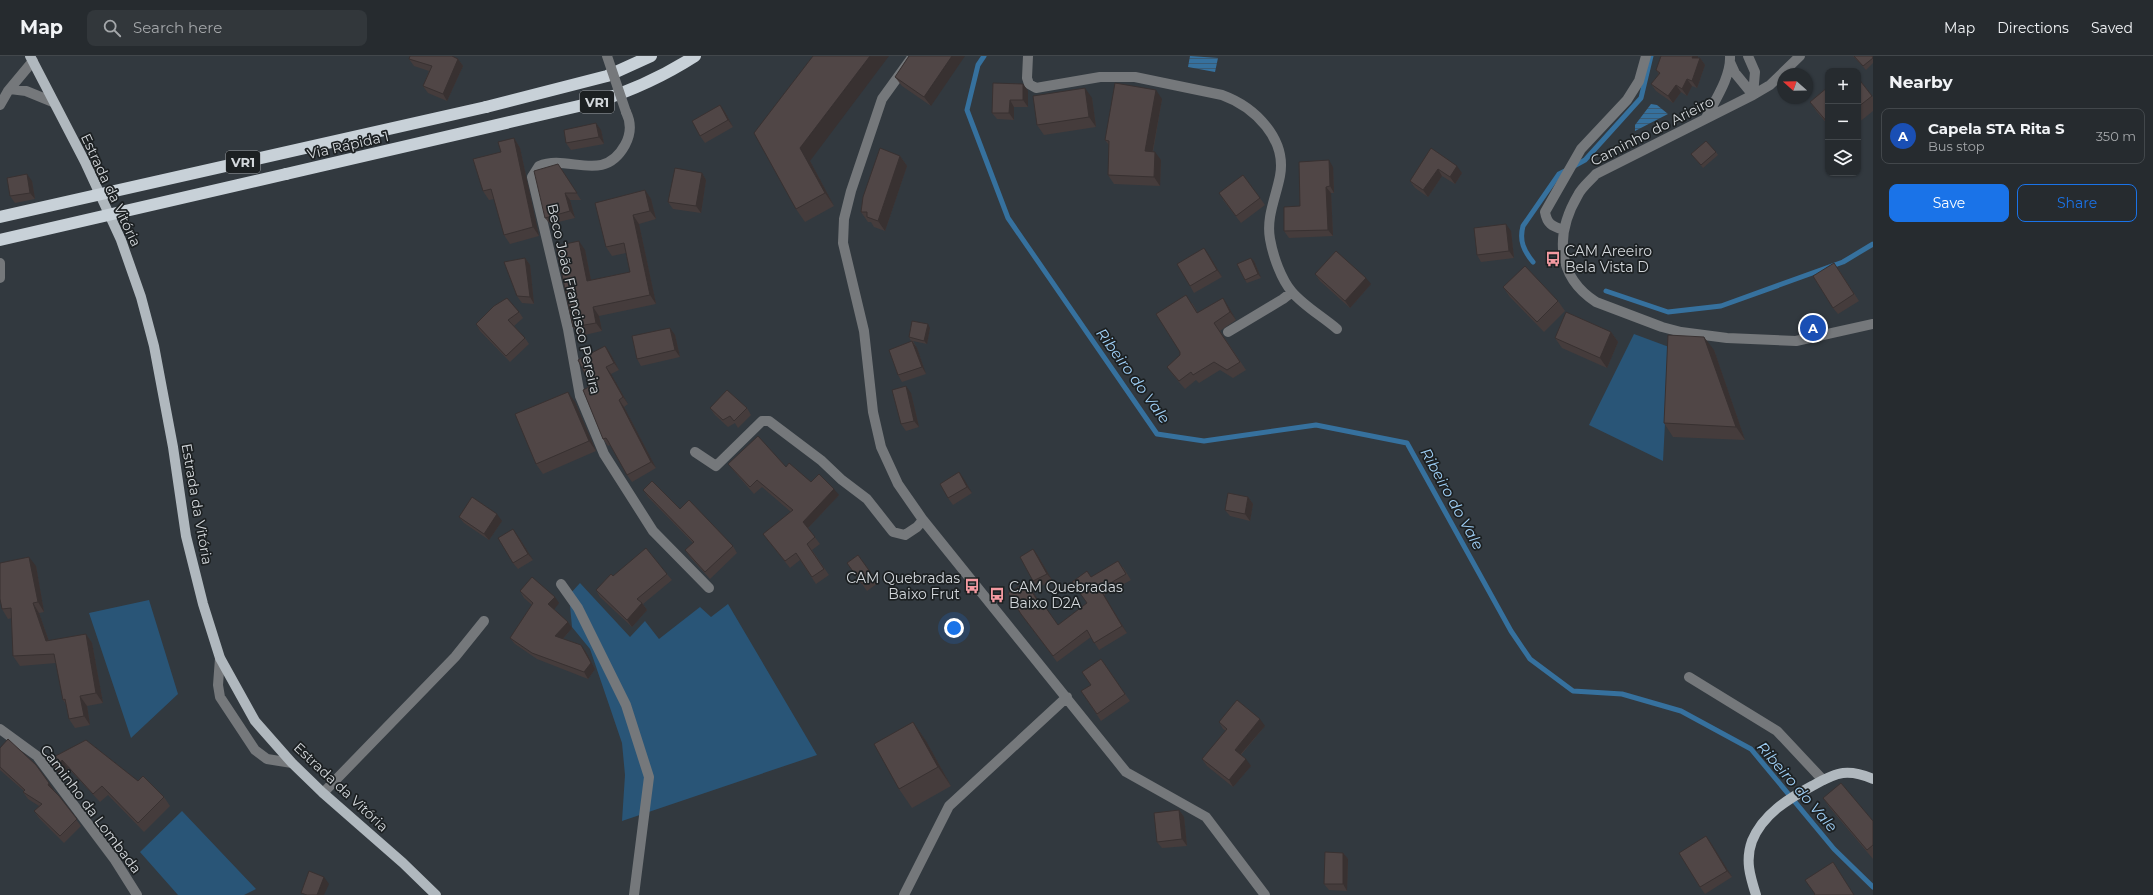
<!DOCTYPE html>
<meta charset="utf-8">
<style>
body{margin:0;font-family:Montserrat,sans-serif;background:#32373b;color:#f1f3f6}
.controls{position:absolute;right:12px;top:12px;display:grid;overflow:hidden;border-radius:8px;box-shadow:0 1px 3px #0004}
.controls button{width:36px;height:36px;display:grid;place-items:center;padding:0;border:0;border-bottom:1px solid #42474b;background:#262b2f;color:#f1f3f6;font:20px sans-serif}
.compass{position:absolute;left:1777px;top:12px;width:36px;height:36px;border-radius:50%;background:#262b2f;box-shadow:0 1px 3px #0004;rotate:290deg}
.you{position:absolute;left:954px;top:572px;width:14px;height:14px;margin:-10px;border:3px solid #fff;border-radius:50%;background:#1a73e8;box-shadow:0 0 0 6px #1a73e833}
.badge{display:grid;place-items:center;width:26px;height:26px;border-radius:50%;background:#1a73e8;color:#fff;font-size:13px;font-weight:700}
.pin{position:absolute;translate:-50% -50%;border:2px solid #fff;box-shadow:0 1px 4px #0006}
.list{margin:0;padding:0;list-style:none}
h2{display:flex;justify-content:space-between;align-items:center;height:52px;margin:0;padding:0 16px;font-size:17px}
h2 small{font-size:13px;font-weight:400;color:#a4a7aa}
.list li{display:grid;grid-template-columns:26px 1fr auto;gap:12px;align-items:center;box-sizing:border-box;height:56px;margin:0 8px 8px;padding:0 8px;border:1px solid #42474b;border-radius:8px}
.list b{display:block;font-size:15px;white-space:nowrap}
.list p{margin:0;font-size:13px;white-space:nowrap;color:#a4a7aa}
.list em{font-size:13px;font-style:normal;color:#a4a7aa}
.actions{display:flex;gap:8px;padding:12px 16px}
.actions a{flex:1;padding:9px 0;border:1px solid #1a73e8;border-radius:8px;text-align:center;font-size:14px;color:#1a73e8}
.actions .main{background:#1a73e8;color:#fff}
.icon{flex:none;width:22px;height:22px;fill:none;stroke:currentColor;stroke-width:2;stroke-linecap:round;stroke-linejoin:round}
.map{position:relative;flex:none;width:1873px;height:839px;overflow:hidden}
header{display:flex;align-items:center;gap:24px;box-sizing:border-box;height:56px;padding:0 20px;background:#262b2f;border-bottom:1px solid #42474b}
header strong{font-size:19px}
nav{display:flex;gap:22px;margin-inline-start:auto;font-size:14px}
.search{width:280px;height:36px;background:#32373b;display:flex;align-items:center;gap:10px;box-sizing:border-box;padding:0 14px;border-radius:8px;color:#a4a7aa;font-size:15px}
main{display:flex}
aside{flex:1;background:#262b2f}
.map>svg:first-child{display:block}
.green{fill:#295577}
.water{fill:url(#water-rules)}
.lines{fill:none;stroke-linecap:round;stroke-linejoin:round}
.stream{stroke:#36719e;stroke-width:5}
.minor{stroke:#75787b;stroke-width:10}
.major{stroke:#b0b8be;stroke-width:10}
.highway{stroke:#c8d1d8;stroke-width:12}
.minor-bridge{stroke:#75787b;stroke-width:10}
.highway-bridge{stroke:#c8d1d8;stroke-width:12}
.wall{fill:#453c3c}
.shaded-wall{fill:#383131}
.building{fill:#504646;stroke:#383131}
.labels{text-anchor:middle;stroke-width:3.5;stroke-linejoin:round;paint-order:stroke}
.shield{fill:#1c2022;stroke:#9ca0a4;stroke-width:1}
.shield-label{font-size:13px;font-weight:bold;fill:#d3d7db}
.street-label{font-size:14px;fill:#d3d7db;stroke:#1c2022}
.poi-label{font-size:14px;fill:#d3d7db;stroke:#1c2022;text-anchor:start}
.water-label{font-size:15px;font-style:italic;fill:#9fcff6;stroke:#1c2022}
</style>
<header>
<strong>Map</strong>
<div class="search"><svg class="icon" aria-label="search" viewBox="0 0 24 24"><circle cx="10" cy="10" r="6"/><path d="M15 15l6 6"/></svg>Search here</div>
<nav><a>Map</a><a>Directions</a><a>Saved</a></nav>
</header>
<main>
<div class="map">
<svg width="1873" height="839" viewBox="0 0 1873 839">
<defs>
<pattern id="water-rules" width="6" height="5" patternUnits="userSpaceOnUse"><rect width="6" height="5" fill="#36719e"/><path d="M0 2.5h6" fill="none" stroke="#3a5b75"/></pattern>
</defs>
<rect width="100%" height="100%" fill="#32393f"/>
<path class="green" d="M1634,278L1669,291L1663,405L1589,369Z
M580,527L630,581L645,565L659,583L700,551L711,561L728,548L817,699L622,765L625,719L622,687L590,593L572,571L569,539Z
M149,544L178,638L131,682L89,557Z
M182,755L256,833L244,839H178L140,796Z"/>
<path class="water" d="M1190,0L1218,2L1215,16L1188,11Z
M1651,48L1657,49L1668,58L1635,75V69Z"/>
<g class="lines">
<path class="stream" d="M984,0L978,9L967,54L1008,162L1157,378L1204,385L1316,369L1407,387L1511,575L1530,603L1573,635L1622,638L1681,655L1751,693L1834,793L1873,831
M1574,110L1585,104L1641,42L1651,0
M1533,206C1524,195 1519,185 1523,170L1559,118L1567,114
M1606,235L1668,256L1721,250L1843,206L1873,188"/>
<path class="minor" d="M913,0L882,43L851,135L844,163L843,187L864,275L873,356L881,391L898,428L923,464L1126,716L1206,761L1265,839
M1028,0L1027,22L1029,28L1036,32L1100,21H1135L1222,39C1255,51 1287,83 1280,120C1276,141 1266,161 1270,183C1273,200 1281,223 1292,236C1304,250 1323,261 1337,273
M1748,0L1755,16L1753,39
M1800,0L1770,29L1753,39L1596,118C1590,125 1582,131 1578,139C1555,178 1556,220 1596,246L1662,271L1681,276L1727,282L1796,285L1873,268
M1730,6L1735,17L1753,39
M10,33L26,35L53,46
M0,49L8,35L33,5
M626,56C631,66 631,78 625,89C603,129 568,97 539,110L532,121L568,273L580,340L604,398L653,475L709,532
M1706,62C1715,44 1731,21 1730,0
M1563,174C1552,170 1547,168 1545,156L1581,93L1627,44L1639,25L1646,0
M0,207V222
M1228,276L1283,243L1292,236
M695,396L716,410L762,365H769L822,405L842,424L867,443L893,476L905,479L917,471L923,464
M561,528L578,552L626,649L649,721L634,839
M220,602L218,629L220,641L255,694L267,703L292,707
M1689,621L1777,675L1823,724
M0,673L37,700L115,804L137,839
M323,737L455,601L484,565
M904,839L949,750L1067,641"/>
<path class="major" d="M30,0L85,106L121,184L141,241L154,290L173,391L186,480L203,548L220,602L255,665L292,707L323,737L403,807L436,839
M1756,839C1750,820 1745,804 1752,785C1763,758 1788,743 1812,730C1821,725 1833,718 1843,717C1853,716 1864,719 1873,723"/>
<path class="highway" d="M486,51L607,20L651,0
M286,118L596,46C631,35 664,20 695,0"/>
<path class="minor-bridge" d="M607,0L626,56"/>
<path class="highway-bridge" d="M0,161L486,51
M0,184L286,118"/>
</g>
<path class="wall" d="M909,0L931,50L902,30L895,21Z
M1853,0H1872L1873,2V7L1866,14Z
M1698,2H1700L1705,9L1697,32L1692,30L1687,40L1681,36L1673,47L1656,35L1651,28L1659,18L1656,14Z
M409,3H458L463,10L447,45L428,37L423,30L429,15L414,10Z
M1858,22L1873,41V55L1858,67Z
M1023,28L1028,35V51H1014V64L997,63L992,57Z
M1828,31V69L1817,56L1810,46Z
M1092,42L1096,71L1044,79L1037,69Z
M1162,43L1153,96L1161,104L1160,130L1114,128L1108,119L1109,89L1105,84Z
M720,49L725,56L733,71L705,87L700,80Z
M601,74L604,88L571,94L566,87Z
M514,82L520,92L539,180L510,188L504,179L494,143L489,144L483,135L501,96Z
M1431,92L1462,117L1455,128L1442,120L1428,141L1415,132L1410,125Z
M1716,96L1718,99L1703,112L1691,98Z
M900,100L907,110L885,175L874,171L871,166H868L861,156Z
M810,105L834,150L805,166L796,153Z
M1333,111L1334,137H1331L1333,180L1289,182L1284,175L1300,150Z
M562,114L581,144H570L575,162L550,168L545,162Z
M702,117L706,124L701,157L673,153L668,146Z
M32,125L35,143L15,147L10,140Z
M645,134L651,143L656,163L639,168L656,248L599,260L602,275L580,280L573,271L585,194L591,224L630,216L626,197L612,200L606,191Z
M1260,142L1265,149L1241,167L1223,144Z
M1511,175L1514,202L1481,206L1477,199Z
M1209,199L1222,221L1194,237L1190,230Z
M525,202L530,209L534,248L522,247L517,240Z
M1251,202L1254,205L1261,222L1247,227L1245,224Z
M1839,214L1859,245L1838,258L1833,252Z
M1315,218L1371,228L1350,252L1320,225Z
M1503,231L1558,245L1565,255L1544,276L1510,241Z
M1192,247L1198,257L1228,250L1236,264L1220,275L1246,314L1233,322L1220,314L1199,327L1196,324L1185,333L1173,319L1167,311L1180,299Z
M519,256L523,262L514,270L525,282L529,288L510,306L480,275L476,268Z
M930,272L927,288L913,285L917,292L926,318L902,326L898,319L912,285H911L909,281Z
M1611,276L1618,286L1607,312L1562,292L1555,282Z
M675,279L680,301L641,310L637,303Z
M605,290L610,297L619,314L611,318L628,348L624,351L656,412L632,426L627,419L610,389L608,390L603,383L589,331Z
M1714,294L1745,384L1673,381L1664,367Z
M911,337L919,371L906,375L901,368Z
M575,346L596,395L543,418L536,408Z
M710,352H747L751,359L738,372L735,367L728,371L715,359Z
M728,408L786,411L811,426L839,439L808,472L820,488L812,494L829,519L816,528L800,504L790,512L763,478L791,456L762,431L754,438L733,414Z
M959,416L972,437L953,449L948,442Z
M643,434L680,453L733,490L737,497L710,523L690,501L685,494L693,487L648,441Z
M1248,441L1253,448L1250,465L1230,460L1225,454Z
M459,461L502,465L489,484L464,467Z
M518,480L533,504L518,513L513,507Z
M1033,493L1038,500L1052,524L1038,532L1033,525Z
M858,499L878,527L867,535L847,507Z
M36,510L44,556L39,557L49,585L86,578L92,587L103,647L87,650L90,669L75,672L69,663L66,648L63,644L56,607L20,610L13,600L12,562L8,563L2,553Z
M1123,511L1131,524L1104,539L1127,577L1099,594L1091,581L1057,606L1021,558L1026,526L1044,554L1058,569L1087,547L1091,521Z
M667,518L672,524L643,548L647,554L632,571L600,541L596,534L613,520Z
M520,535L559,547L554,553L568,566L572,572L563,583L581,589L586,596L595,613L588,623L537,603L515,588L510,582L532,549L524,542Z
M1101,603L1130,645L1101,665L1081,635L1091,629Z
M913,666L926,685L951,730L912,752L899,733Z
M1219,666L1265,670L1241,699L1251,710L1233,731L1207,710L1202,703L1226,675L1223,673Z
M86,684L138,725L164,741L170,750L144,776L108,739L100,746L68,712L62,722L48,704Z
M0,692L54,734L81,770L64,787L39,762L34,755L39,750L28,743L23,736L24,735L0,714Z
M1823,742L1873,765V803L1830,752Z
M1179,754L1184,761L1187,790L1162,792L1157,786Z
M1706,780L1732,821L1705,838L1700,831Z
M1343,797L1348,803L1347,835L1329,834L1324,828Z"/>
<path class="shaded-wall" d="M870,0H889L810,105L834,150L825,137L800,92Z
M952,0H965L931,50L924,41Z
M1693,0H1698L1697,9L1692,2Z
M1700,2L1705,9L1697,32L1692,25Z
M458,3L463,10L447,45L443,38Z
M1687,23L1692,30L1687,40L1682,33Z
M1023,28L1028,35V51L1023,44Z
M1676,29L1681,36L1673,47L1668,40Z
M1085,32L1092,42L1096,71L1089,61Z
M1156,34L1162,43L1151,104L1145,95Z
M1010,44L1014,51V64L1009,57Z
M720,49L725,56L733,71L728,64Z
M596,67L601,74L604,88L599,81Z
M514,82L520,92L539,180L533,171Z
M1155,96L1161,104L1160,130L1154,121Z
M900,100L907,110L885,175L878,165Z
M1329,104L1333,111L1334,137L1330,130Z
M1457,110L1462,117L1455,128L1450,121Z
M1438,113L1442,120L1428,141L1423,134Z
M702,117L706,124L701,157L696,150Z
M27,118L32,125L35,143L30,137Z
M1326,131L1331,137L1333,180L1328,174Z
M645,134L651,143L656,163L650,155Z
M565,137L570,144L575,162L570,155Z
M633,159L639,168L656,248L650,239Z
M1506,168L1511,175L1514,202L1509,195Z
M579,185L585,194L593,234L587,225Z
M1204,192L1209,199L1222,221L1217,214Z
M525,202L530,209L534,248L530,241Z
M1251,202L1254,205L1261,222L1258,218Z
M1366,222L1371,228L1350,252L1345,245Z
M1223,242L1228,250L1236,264L1230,256Z
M593,251L599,260L602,275L596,267Z
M928,268L930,272L927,288L924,285Z
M670,272L675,279L680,301L675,294Z
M1611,276L1618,286L1607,312L1600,302Z
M1704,281L1714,294L1745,384L1736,371Z
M912,285L917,292L926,318L922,311Z
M605,290L610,297L619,314L614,307Z
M606,311L611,318L628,348L623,341Z
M906,330L911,337L919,371L914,365Z
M568,336L575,346L596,395L589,385Z
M619,344L624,351L656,412L651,406Z
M959,416L964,423L972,437L967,431Z
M834,433L839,439L808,472L803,466Z
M1248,441L1253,448L1250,465L1245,458Z
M497,458L502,465L489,484L484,478Z
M513,473L518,480L533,504L528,498Z
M1033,493L1038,500L1052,524L1047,518Z
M29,501L36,510L44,556L38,546Z
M1026,526L1031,532L1048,561L1043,554Z
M1100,533L1104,539L1127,577L1122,570Z
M555,541L559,547L553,555L548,548Z
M33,547L39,557L52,594L46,585Z
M642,547L647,554L632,571L627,564Z
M568,566L572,572L560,586L555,580Z
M86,578L92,587L103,647L96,637Z
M581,589L586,596L595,613L588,623L584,616Z
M80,640L87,650L90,669L84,660Z
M1260,663L1265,670L1239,700L1235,694Z
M913,666L926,685L951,730L938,711Z
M1246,703L1251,710L1233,731L1229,724Z
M62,704L68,712L62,722L56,713Z
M49,727L54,734L53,736L48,729Z
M1179,754L1184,761L1187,790L1182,783Z
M1706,780L1711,787L1732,821L1727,815Z
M1343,797L1348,803L1347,835L1343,828Z
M324,821L329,828L324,839H317Z"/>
<path class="building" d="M410,0H452L458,3L443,38L423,30L432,10L409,3Z
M813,0H870L800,92L825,137L796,153L754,77Z
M909,0H952L924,41L895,21Z
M1661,0H1693L1692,2H1700L1692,25L1687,23L1682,33L1676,29L1668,40L1651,28L1660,17L1656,14Z
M1854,0H1872L1873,2L1863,10Z
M1851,13L1852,15H1848Z
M1858,22L1872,40L1858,51Z
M993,27L1023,28V44H1010L1009,57H992Z
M1115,27L1156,34L1145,95L1155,96L1154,121L1108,119L1109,85L1105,84Z
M1828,31V67L1810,46Z
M1085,32L1089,61L1037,69L1033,40Z
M720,49L728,64L700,80L692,65Z
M596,67L599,81L566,87L564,74Z
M514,82L533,171L504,179L491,133L483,135L473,103L501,96L498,86Z
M1706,85L1716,96L1701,109L1691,98Z
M880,92L900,100L878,165L867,161V156H861L863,141Z
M1431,92L1457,110L1450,121L1438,113L1423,134L1410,125Z
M1329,104L1330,130L1326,131L1328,174L1284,175V151L1300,150L1299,106Z
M558,108L577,137H565L570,155L545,162L534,115Z
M675,112L702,117L696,150L668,146Z
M27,118L30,137L10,140L7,122Z
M1243,119L1260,142L1236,160L1219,137Z
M645,134L650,155L633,159L650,239L593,251L596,267L573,271L556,190L579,185L587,225L630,216L624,187L606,191L595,147Z
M1506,168L1509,195L1477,199L1474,172Z
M1204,192L1217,214L1190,230L1177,208Z
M1336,195L1366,222L1345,245L1315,218Z
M525,202L530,241L517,240L504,206Z
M1251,202L1258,218L1245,224L1237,208Z
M1834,207L1854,238L1833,252L1813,220Z
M1525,210L1558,245L1537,266L1503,231Z
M1186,239L1197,257L1223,242L1230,256L1214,267L1240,306L1227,314L1214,306L1193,319L1191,316L1179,325L1167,311L1180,299V296L1156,258Z
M507,242L519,256L508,264L525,282L506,300L476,268L494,250Z
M1566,256L1611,276L1600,302L1555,282Z
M912,265L928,268L924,285L909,281Z
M670,272L675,294L637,303L632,280Z
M1668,279L1704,281L1736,371L1664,367Z
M912,285L922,311L898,319L889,294Z
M605,290L614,307L606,311L623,341L619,344L651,406L627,419L608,385L606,382L603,383L583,334L589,331L588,329L590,328L578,304Z
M906,330L914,365L901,368L892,334Z
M727,334L747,352L734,365L730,360L723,364L710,352Z
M568,336L589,385L536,408L515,358Z
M758,380L786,411L789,407L811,426L819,418L834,433L803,466L815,481L807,488L824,513L812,521L796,497L785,505L763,478L793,454L757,424L750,431L728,408Z
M959,416L967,431L948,442L940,428Z
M652,425L680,453L689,444L733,490L705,516L685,494L694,486L643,434Z
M1228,437L1248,441L1245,458L1225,454Z
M472,441L497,458L484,478L459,461Z
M513,473L528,498L513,507L498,482Z
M646,492L667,518L637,543L642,547L627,564L596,534L611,518L613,520Z
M1033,493L1047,518L1033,525L1020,501Z
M858,499L873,520L862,528L847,507Z
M29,501L38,546L33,547L46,585L86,578L96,637L80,640L84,660L69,663L65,643L63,644L54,598L13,600L11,552L2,553L0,543V507Z
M1118,505L1126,518L1100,533L1122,570L1094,587L1087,574L1053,600L1021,558L1008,537L1026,526L1043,554L1046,552L1058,569L1087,547L1072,526L1087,515L1091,521Z
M532,521L555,541L548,548L568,566L555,580L581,589L591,607L584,616L532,597L510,582L533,547L520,535Z
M1101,603L1125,638L1097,658L1081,635L1091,629L1082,616Z
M1237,644L1260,663L1235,694L1246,703L1229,724L1202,703L1227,673L1219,666Z
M913,666L938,711L899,733L874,688Z
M8,683L36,709L49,727L48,729L59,740L77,763L60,780L34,755L42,748L23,736L25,734L0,711V692Z
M86,684L138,725L143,720L164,741L138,767L102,730L93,738L62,704L56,713L48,704Z
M1841,727L1873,765V789L1867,794L1823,742Z
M1179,754L1182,783L1157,786L1154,757Z
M1706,780L1727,815L1700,831L1679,797Z
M1325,796L1343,797V828H1324Z
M1833,806L1854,839H1814L1815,838L1805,824Z
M309,815L324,821L317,839H307L301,837Z"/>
<defs>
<g id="bus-bare" transform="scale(1.2)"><path d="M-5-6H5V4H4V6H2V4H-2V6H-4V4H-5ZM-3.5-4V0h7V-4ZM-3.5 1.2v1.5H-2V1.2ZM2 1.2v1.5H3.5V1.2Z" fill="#f49aa1" stroke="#1c2022" stroke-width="2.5" paint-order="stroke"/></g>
</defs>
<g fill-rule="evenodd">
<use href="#bus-bare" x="1553" y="203"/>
<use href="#bus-bare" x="972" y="530"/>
<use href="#bus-bare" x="997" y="539"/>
</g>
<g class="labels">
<g class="shield">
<rect x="580" y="35" width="34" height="22" rx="3"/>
<rect x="226" y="95" width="34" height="22" rx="3"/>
</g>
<g class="shield-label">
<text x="597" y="51">VR1</text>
<text x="243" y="111">VR1</text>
</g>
<g class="street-label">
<text transform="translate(1652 75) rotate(-27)" y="5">Caminho do Arieiro</text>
<text transform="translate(348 89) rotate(-13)" y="5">Via Rápida 1</text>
<text transform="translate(111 134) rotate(65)" y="5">Estrada da Vitória</text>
<text transform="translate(574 243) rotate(77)" y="5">Beco João Francisco Pereira</text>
<text transform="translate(197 448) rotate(80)" y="5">Estrada da Vitória</text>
<text transform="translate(341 731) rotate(43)" y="5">Estrada da Vitória</text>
<text transform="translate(91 753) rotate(53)" y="5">Caminho da Lombada</text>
</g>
<g class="poi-label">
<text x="1565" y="200">CAM Areeiro<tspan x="1565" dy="16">Bela Vista D</tspan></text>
<text x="960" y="527" text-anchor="end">CAM Quebradas<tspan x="960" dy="16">Baixo Frut</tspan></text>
<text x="1009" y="536">CAM Quebradas<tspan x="1009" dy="16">Baixo D2A</tspan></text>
</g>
<g class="water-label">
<text transform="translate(1133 320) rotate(54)" y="5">Ribeiro do Vale</text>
<text transform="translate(1452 443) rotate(61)" y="5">Ribeiro do Vale</text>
<text transform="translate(1797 731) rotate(49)" y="5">Ribeiro do Vale</text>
</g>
</g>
</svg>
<div class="controls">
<button>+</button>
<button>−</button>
<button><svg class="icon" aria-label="layers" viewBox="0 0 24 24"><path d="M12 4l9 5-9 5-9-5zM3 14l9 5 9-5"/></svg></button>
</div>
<svg class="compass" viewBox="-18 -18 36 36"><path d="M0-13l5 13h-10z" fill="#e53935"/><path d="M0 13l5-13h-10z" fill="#a4a7aa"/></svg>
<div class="you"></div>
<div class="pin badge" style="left:1813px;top:272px;background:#1a4fb4">A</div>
</div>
<aside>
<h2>Nearby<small></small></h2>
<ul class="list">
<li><span class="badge" style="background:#1a4fb4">A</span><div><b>Capela STA Rita S</b><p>Bus stop</p></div><em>350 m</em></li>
</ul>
<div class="actions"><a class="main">Save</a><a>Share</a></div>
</aside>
</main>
